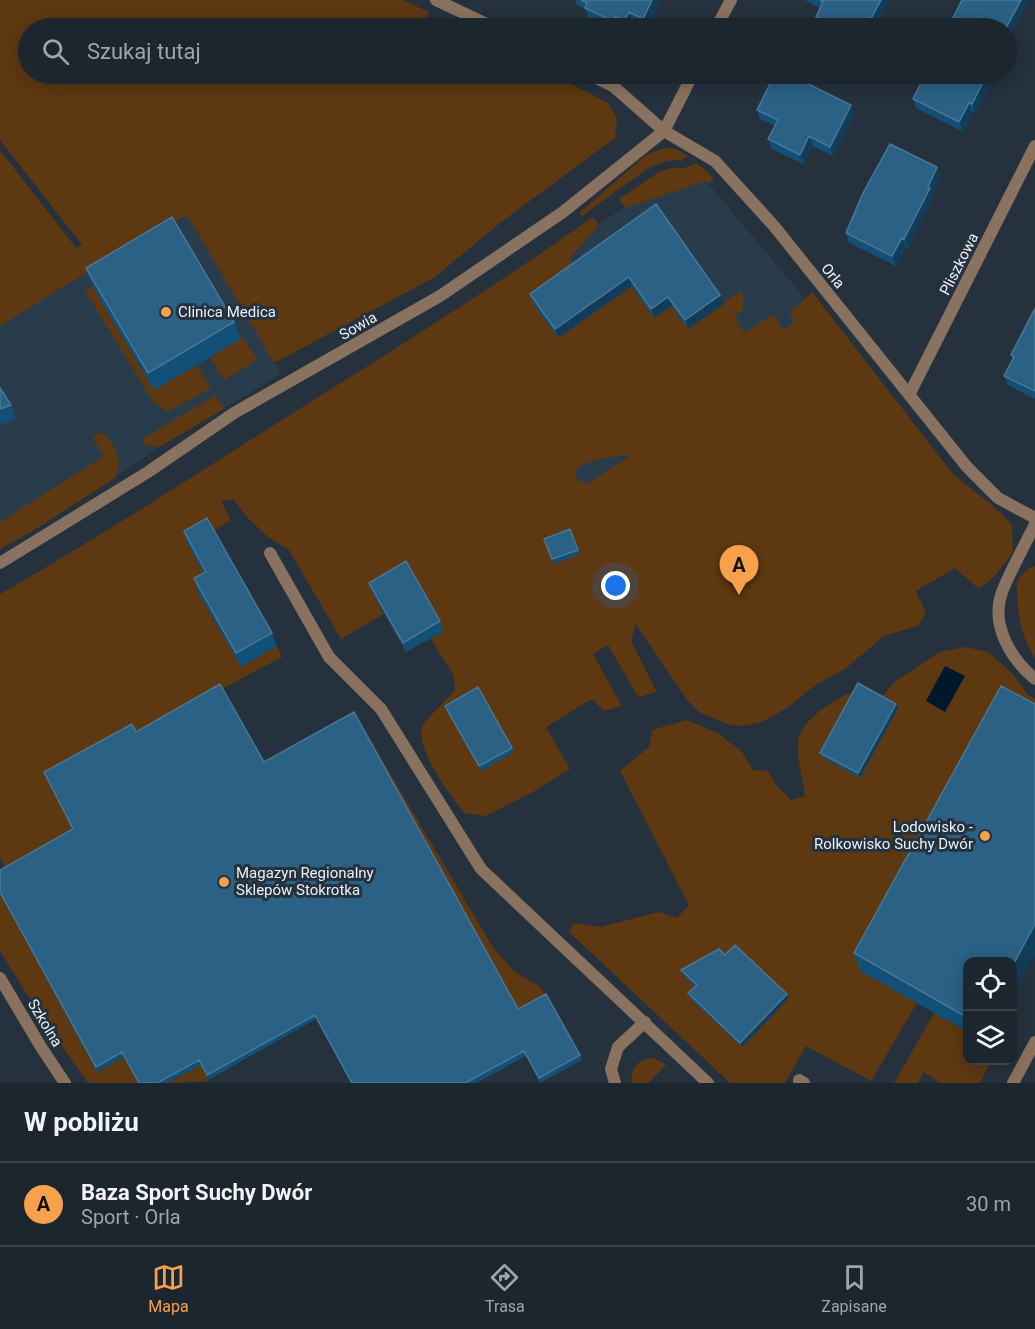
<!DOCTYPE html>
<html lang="pl">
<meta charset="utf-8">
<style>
body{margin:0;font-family:Roboto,sans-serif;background:#252e36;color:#f1f3f6}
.controls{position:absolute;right:18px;bottom:18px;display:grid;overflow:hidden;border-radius:12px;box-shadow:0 3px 15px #0003}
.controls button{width:54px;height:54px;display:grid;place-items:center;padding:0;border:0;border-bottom:2px solid #3a434a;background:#1c262e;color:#f1f3f6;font:30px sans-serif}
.you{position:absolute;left:616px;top:586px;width:21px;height:21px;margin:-15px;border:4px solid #fff;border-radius:50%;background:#1a73e8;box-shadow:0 0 0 9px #1a73e833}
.badge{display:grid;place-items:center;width:39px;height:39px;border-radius:50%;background:#f8a14b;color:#111;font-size:20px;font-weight:700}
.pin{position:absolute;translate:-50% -50px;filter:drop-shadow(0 2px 3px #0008)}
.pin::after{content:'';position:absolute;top:32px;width:21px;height:18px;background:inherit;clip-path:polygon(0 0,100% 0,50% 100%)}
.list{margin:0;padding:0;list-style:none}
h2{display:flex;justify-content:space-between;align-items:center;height:78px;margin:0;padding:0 24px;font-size:26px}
h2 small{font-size:20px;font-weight:400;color:#a0a5aa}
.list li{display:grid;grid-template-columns:39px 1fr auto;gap:18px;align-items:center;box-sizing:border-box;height:84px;padding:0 24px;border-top:2px solid #3a434a}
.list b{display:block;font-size:22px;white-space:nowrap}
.list p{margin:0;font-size:20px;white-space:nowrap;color:#a0a5aa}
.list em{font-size:20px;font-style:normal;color:#a0a5aa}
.icon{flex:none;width:33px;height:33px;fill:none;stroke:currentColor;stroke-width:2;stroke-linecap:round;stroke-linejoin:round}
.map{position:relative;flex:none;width:1035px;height:1083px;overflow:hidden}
.search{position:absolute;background:#1c262e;box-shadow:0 3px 15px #0003;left:18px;right:18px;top:18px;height:66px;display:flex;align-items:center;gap:15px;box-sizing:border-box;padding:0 21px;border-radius:33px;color:#a0a5aa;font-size:22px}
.sheet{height:162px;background:#1c262e}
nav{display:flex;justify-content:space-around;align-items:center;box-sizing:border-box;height:84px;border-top:2px solid #3a434a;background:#1c262e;font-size:16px;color:#a0a5aa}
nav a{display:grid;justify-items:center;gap:3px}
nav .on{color:#f8a14b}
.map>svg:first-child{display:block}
.built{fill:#293c4c}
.green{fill:#5d3811;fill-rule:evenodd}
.water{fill:#00172c}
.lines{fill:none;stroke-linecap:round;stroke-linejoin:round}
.service{stroke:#89725f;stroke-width:12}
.minor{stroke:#89725f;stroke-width:12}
.tertiary{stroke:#89725f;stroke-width:12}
.wall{fill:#135077}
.shaded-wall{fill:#113d5a}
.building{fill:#2a6185;stroke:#487897;stroke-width:1.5}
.poi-dot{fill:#f8a14b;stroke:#25323d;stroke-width:2}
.labels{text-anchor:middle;stroke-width:6;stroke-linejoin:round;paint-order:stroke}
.street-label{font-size:15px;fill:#e8f0f8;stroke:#25323d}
.poi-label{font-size:15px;fill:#e8f0f8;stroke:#25323d;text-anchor:start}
</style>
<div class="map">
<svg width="1035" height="1083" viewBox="0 0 1035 1083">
<rect width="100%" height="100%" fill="#25323d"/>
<path class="built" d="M706,181L833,332L555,503L477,306L628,205Z
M187,214L281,374L159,447L115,478L31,532L0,548V314L92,269Z"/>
<path class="green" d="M0,0H402L429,12L420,28H28V74H552L608,103L617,119L615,138L500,223L435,277L278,361H273L187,215L92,269L0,326V150L76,248L82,245L0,140Z
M665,148L676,149L689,156L681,160L667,161L650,167L582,216L579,213L646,155Z
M697,163L714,178L709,184L706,181L625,208L619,199L659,172L671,168H684Z
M593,217L599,225L570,258L578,271L558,338L632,286L654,318L672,306L688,329L740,291L744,298L743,309L735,317L744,333L773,314L784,330L795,321L789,314L812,292L953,474L999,511L1012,525L1013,552L994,577L979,589L955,568L916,591L926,613L918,626L884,636L845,669L817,684L787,708L762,722L742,726L730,725L699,712L687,700L636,624L631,640L657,692L638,697L608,645L593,654L622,706L604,711L592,699L546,727L570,769L533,792L486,816L464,813C451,796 413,747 423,725C426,719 449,698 455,690L454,676L430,638L372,592L384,614L341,639L289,550L268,537L247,517L233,499L221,501L231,520L212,532L211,585L241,667L277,646L282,657L222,689L46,777L75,834L8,872L0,857V594C93,541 184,482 274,425C382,357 490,290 593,217ZM632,455L586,484L577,480L575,469C599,456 607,458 632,455Z
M92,286L154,390L197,365L211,388L168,412L154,403L85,291Z
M243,337L257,360L224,380L210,357Z
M216,395L224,409L159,447L145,445L142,439Z
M98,433L106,435C117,452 123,458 115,478L31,532L0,549V522L104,456L92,437Z
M1035,566V659C1020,635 1016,608 1017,580L1028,569Z
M965,647L988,652L1013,674L1027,694L1035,699V718L860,970L917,1003L871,1081L806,1046L785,1083H730L569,932L574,923L600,927L659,912L677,918L689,905L620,771L649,747L652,730L686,720L718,733L742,752L753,770L768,771L776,785L791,800L805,796C803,779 797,760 798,743C800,718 839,697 860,688L881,699L893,683L940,652Z
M356,716L494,949L515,972L541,987L548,998L520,1014Z
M0,893L97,1071L124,1057L138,1083H88L39,1014L0,951Z
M934,1013L967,1032L968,1060L991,1061L980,1083H940L924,1072L918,1083H894Z
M654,1058L666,1065L648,1083H631C632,1067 637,1059 654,1058Z
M201,1065L209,1081L167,1083Z"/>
<path class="water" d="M945,666L965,676L945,712L926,701Z"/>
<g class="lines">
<path class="service" d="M1035,524C1024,547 1011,569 1002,592C990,625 1011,659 1035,679
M270,553L329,657L381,709L481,869L708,1083
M799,1080L804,1083
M615,1083L611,1069L618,1047L645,1022
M1013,1083L1035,1042"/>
<path class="minor" d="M436,0L495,28
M716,28L731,0
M588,74L613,86L664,131L715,161L774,226L967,467L998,498L1035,518
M909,395L1035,146
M0,563L148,472L234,413L440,296L563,212L664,131L693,74"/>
<path class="tertiary" d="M0,978L41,1047L65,1083"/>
</g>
<path class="wall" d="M575,0H658L659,2L646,28L633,21L629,28H624L618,26L617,28H613L588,17L586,10L577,5Z
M805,0H889L874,28H824L819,26L816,17L820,8Z
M923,74H995L975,113L972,112L963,132L916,108L913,99L922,82L920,78Z
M757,110L854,115L833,156L813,146L803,164L772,149L768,139L775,126L760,119Z
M941,177L932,194L933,197L908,248L906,247L896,266L849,243L846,233Z
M656,204L724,304L688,329L672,306L654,318L632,286L558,338L533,303L530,294Z
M86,268L234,322L241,339L154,390L92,286Z
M1035,308V399L1008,385L1004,376L1013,359L1011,355Z
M0,388L11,405L16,419L0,425Z
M570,529L580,554L554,564L544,539Z
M184,531L272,633L277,646L241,667L198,592L194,578L204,573L188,545Z
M369,583L440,621L444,631L406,652L372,592Z
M896,704L898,708L860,778L822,757L820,753Z
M445,706L512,748L514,752L481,771L447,711Z
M136,732L264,762L518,1009L580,1055L582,1060L540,1083L526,1056L476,1083H351L316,1019L208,1080L201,1065L167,1083H138L124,1057L97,1072L0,893V870L73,830L44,772Z
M854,953L968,962V1032L860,971Z
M725,955L788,999L742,1047L690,998L688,993L695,986L683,975L681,970Z"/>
<path class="shaded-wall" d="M652,0H658L659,2L646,28L643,19Z
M881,0H889L874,28H866Z
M1021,0H1029L1006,44V28Z
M629,12L633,21L629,28H627L624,21Z
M615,16L618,26L617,28H616L613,21Z
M987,74H995L975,113L972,104Z
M969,103L972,112L963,132L959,122Z
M851,105L854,115L833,156L830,147Z
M809,136L813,146L803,164L800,155Z
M937,167L941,177L932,194L933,197L908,248L904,239Z
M902,238L906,247L896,266L892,256Z
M629,277L632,286L558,338L555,329Z
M720,295L724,304L688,329L685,320Z
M668,297L672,306L654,318L651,309Z
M896,704L898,708L860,778L858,773Z
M1035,924V954L1012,997V967Z
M787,994L788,999L742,1047L740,1043Z"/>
<path class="building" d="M581,0H652L643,19L629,12L624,21L615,16L613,21L585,8L587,3Z
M820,0H881L866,28H839L816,17L823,2Z
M962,0H1021L1006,28H948Z
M775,74H788L851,105L830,147L809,136L800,155L768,139L778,120L757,110Z
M923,74H987L972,104L969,103L959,122L913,99L923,79L920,78Z
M890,144L937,167L928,187L930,188L904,239L902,238L892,256L846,233L863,193Z
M656,204L720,295L685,320L668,297L651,309L629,277L555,329L530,294Z
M172,217L234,322L148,373L86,268Z
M1035,308V391L1004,376L1014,357L1011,355Z
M0,388L11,405L0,409Z
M207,518L272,633L236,653L194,578L206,572L184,531Z
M570,529L578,550L552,559L544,539Z
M406,561L440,621L403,643L369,583Z
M858,683L896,704L858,773L820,753Z
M220,684L264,762L354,712L518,1009L546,994L580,1055L539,1078L524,1051L465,1083H352L315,1015L207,1075L199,1060L157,1083H139L122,1052L96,1067L0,892V870L73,829L44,772L132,724L136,732Z
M1001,686L1035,704V924L1012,967V962H968V1018L854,953Z
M478,687L512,748L479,766L445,706Z
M735,945L787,994L740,1043L688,993L697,985L681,970L719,949L725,955Z"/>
<g class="poi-dot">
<circle cx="166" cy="312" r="6"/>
<circle cx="985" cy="836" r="6"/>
<circle cx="224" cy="882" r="6"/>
</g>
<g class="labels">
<g class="street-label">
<text transform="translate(959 264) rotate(-63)" y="5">Pliszkowa</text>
<text transform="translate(833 276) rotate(51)" y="5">Orla</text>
<text transform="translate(358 326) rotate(-30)" y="5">Sowia</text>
<text transform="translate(45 1023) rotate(59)" y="5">Szkolna</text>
</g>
<g class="poi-label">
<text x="178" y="317">Clinica Medica</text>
<text x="973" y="832" text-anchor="end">Lodowisko -<tspan x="973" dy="17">Rolkowisko Suchy Dwór</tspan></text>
<text x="236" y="878">Magazyn Regionalny<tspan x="236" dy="17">Sklepów Stokrotka</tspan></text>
</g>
</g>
</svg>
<div class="controls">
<button><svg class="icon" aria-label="locate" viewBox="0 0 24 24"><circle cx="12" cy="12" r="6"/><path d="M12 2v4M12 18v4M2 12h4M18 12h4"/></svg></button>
<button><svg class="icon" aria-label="layers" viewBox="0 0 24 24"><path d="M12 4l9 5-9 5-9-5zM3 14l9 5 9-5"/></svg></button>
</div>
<div class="you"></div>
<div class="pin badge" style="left:739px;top:595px">A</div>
<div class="search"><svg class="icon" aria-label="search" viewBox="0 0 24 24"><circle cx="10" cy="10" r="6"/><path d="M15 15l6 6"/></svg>Szukaj tutaj</div>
</div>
<section class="sheet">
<h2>W pobliżu<small></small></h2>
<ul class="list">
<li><span class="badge">A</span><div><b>Baza Sport Suchy Dwór</b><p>Sport · Orla</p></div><em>30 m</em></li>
</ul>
</section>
<nav>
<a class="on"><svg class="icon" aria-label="map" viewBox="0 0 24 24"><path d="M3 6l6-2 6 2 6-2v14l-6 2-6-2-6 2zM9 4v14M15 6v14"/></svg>Mapa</a>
<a><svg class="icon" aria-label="directions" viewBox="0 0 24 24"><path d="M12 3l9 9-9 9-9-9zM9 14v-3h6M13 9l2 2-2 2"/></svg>Trasa</a>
<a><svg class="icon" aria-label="saved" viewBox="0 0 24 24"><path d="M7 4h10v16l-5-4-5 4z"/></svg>Zapisane</a>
</nav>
